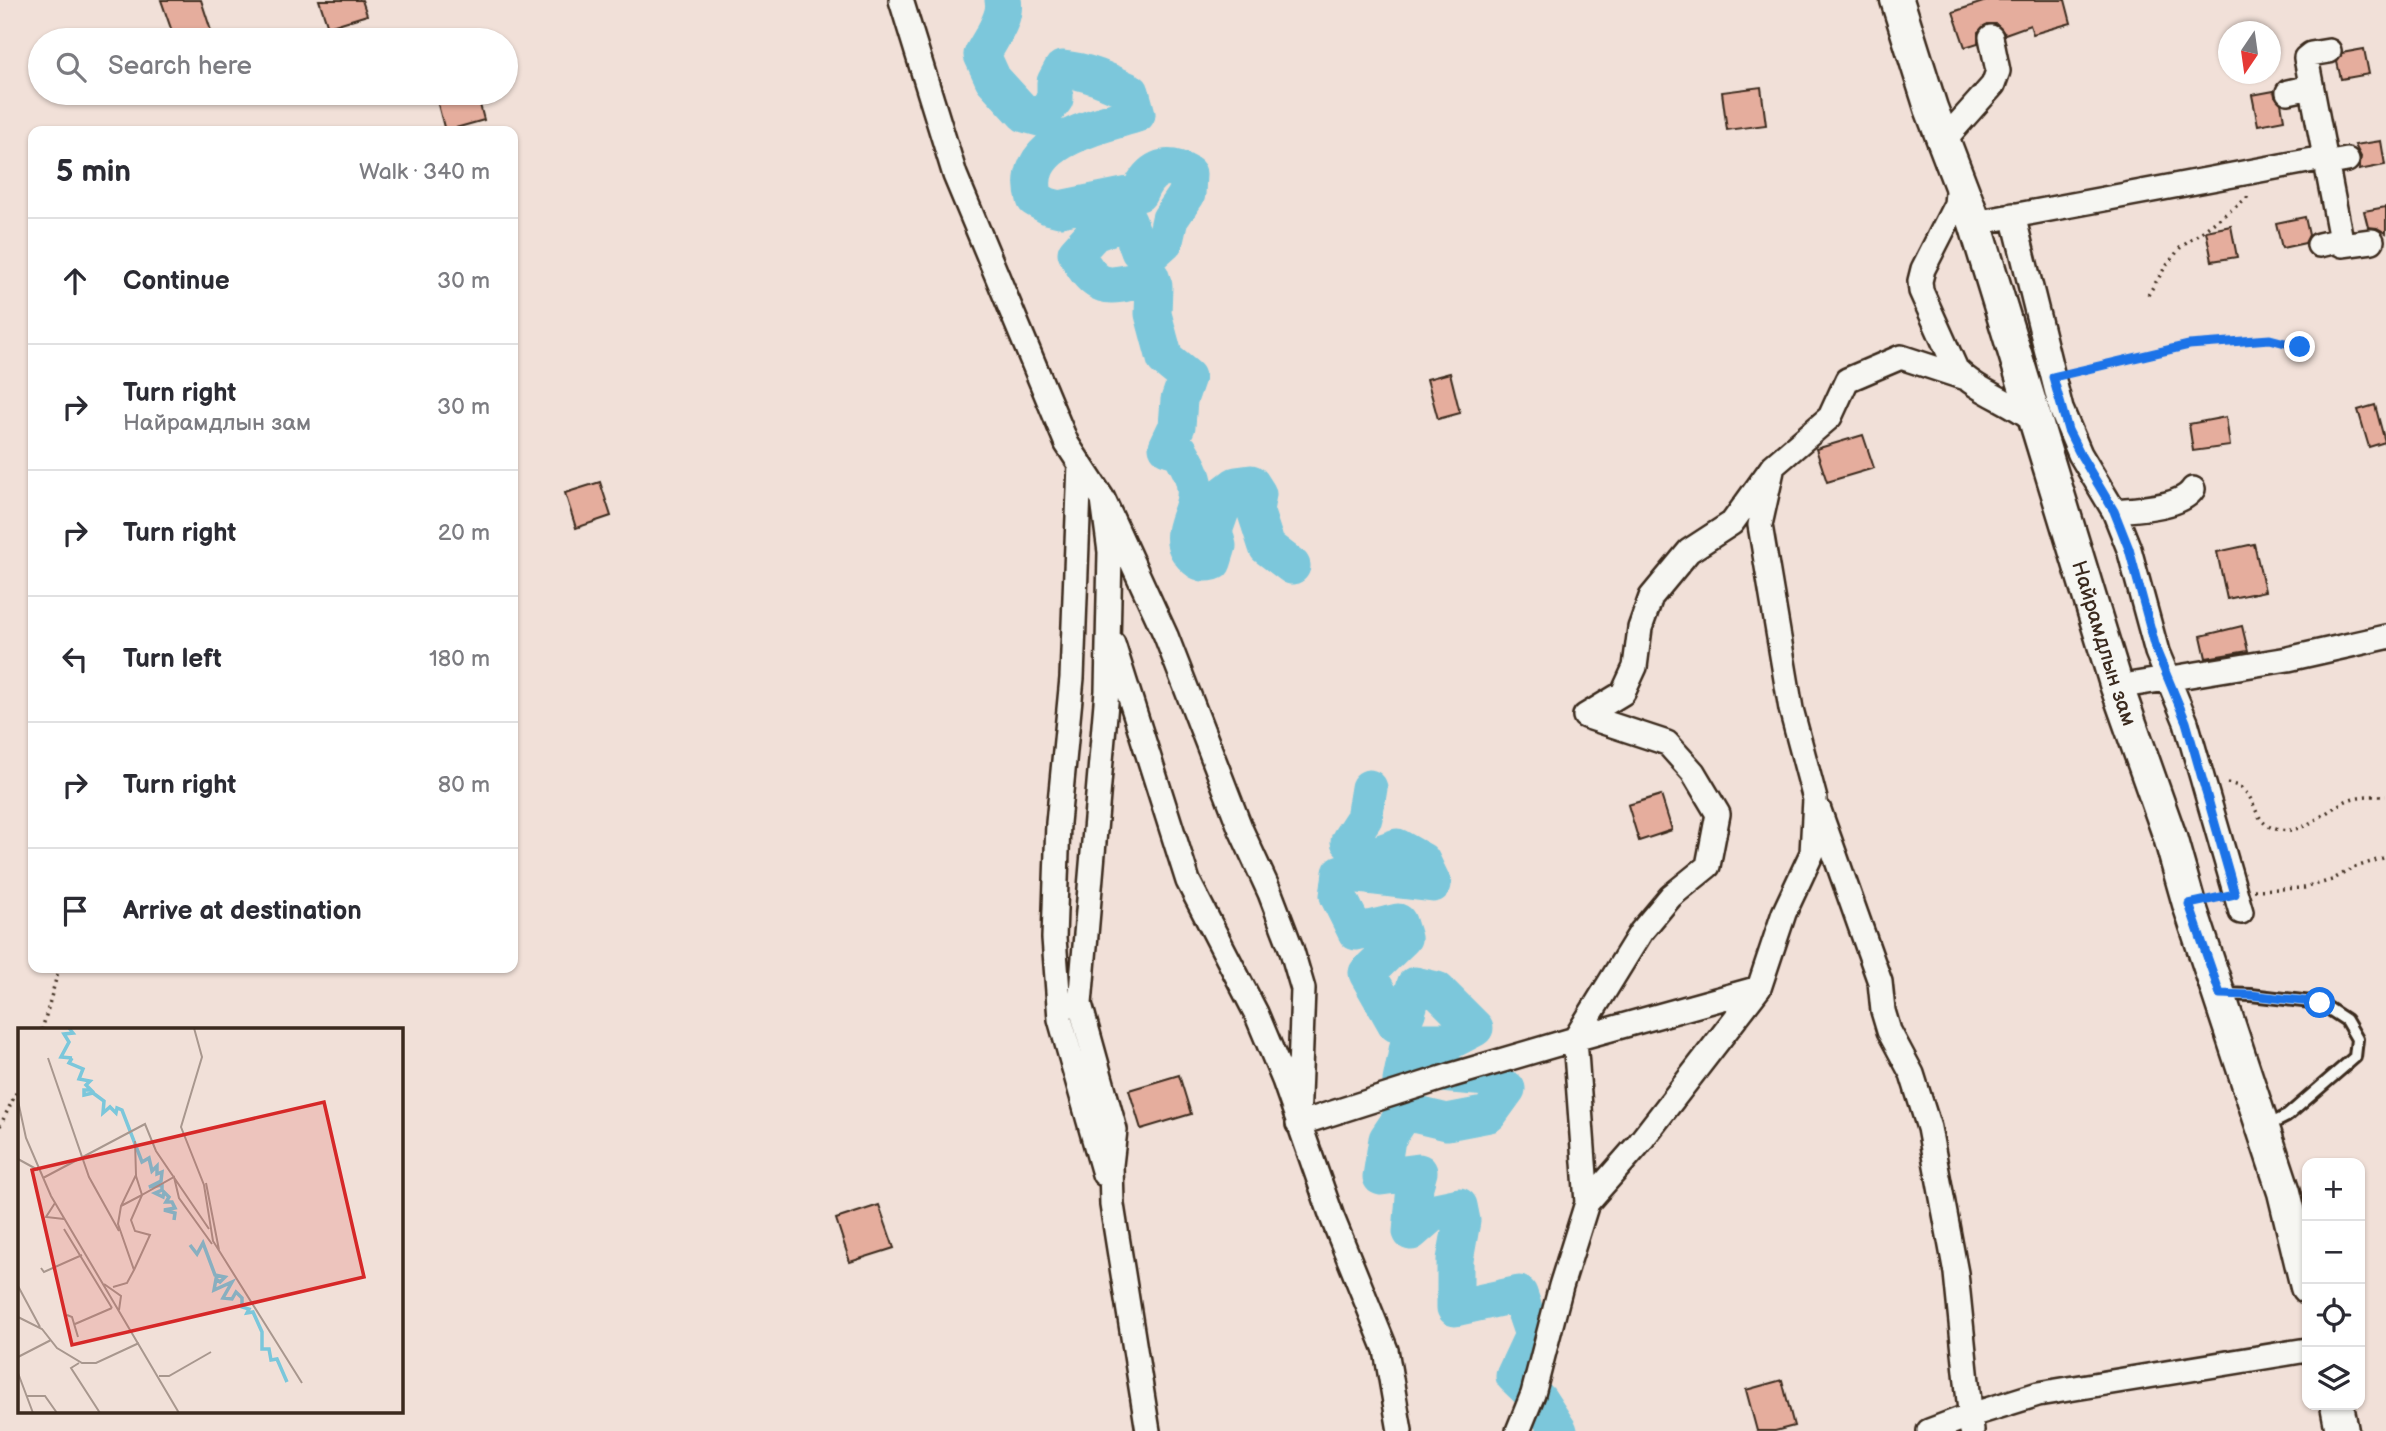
<!DOCTYPE html>
<meta charset="utf-8">
<style>
body{margin:0;font-family:"Balsamiq Sans",sans-serif;background:#f7f7f7;color:#2b2b33}
.controls{position:absolute;right:21px;bottom:21px;display:grid;overflow:hidden;border-radius:14px;box-shadow:0 2px 5px #0004}
.controls button{width:63px;height:63px;display:grid;place-items:center;padding:0;border:0;border-bottom:2px solid #e1e1e2;background:#fff;color:#2b2b33;font:35px sans-serif}
.compass{position:absolute;left:2218px;top:21px;width:63px;height:63px;border-radius:50%;background:#fff;box-shadow:0 2px 5px #0004;rotate:193deg}
.stop{position:absolute;width:21px;height:21px;margin:-16px;border:5px solid #1a73e8;border-radius:50%;background:#fff}
.stop.end{background:#1a73e8;border-color:#fff;box-shadow:0 2px 7px #0008}
.list{margin:0;padding:0;list-style:none}
h2{display:flex;justify-content:space-between;align-items:center;height:91px;margin:0;padding:0 28px;font-size:30px}
h2 small{font-size:23px;font-weight:400;color:#7c7c81}
.list li{display:grid;grid-template-columns:46px 1fr auto;gap:21px;align-items:center;box-sizing:border-box;height:126px;padding:0 28px;border-top:2px solid #e1e1e2}
.list b{display:block;font-size:26px;white-space:nowrap}
.list p{margin:0;font-size:23px;white-space:nowrap;color:#7c7c81}
.list em{font-size:23px;font-style:normal;color:#7c7c81}
.icon{flex:none;width:38px;height:38px;fill:none;stroke:currentColor;stroke-width:2;stroke-linecap:round;stroke-linejoin:round}
.map{position:relative;flex:none;width:2386px;height:1431px;overflow:hidden}
.search{position:absolute;background:#fff;box-shadow:0 2px 5px #0004;left:28px;top:28px;width:490px;height:77px;display:flex;align-items:center;gap:18px;box-sizing:border-box;padding:0 24px;border-radius:38px;color:#7c7c81;font-size:26px}
.panel{position:absolute;background:#fff;box-shadow:0 2px 5px #0004;left:28px;top:126px;width:490px;height:847px;border-radius:14px}
.map>svg:first-child{display:block}
.lines{fill:none;stroke-linecap:round;stroke-linejoin:round}
.river{stroke:#7bc7db;stroke-width:37}
.building{fill:#e5ad9d;stroke:#3b2a1e;stroke-width:2}
.service-casing{stroke:#3b2a1e;stroke-width:16}
.minor-casing{stroke:#3b2a1e;stroke-width:28}
.secondary-casing{stroke:#3b2a1e;stroke-width:37}
.path{stroke:#3b2a1e;stroke-width:3.5;stroke-dasharray:2 5;stroke-linecap:butt}
.service{stroke:#f6f6f2;stroke-width:10}
.minor{stroke:#f6f6f2;stroke-width:23}
.secondary{stroke:#f6f6f2;stroke-width:32}
.route{stroke:#1a73e8;stroke-width:9}
.labels{text-anchor:middle;stroke-width:5;stroke-linejoin:round;paint-order:stroke}
.street-label{font-size:21px;fill:#3b2a1e;stroke:#f6f6f2}
.inset-river{fill:none;stroke:#7bc7db;stroke-width:3.5}
.inset-road{fill:none;stroke:#a8978e;stroke-width:2}
.view{fill:#d62828;fill-opacity:0.15;stroke:#d62828;stroke-width:3.5}
.inset-edge{fill:none;stroke:#3b2a1e;stroke-width:3.5}
</style>
<div class="map">
<svg width="2386" height="1431" viewBox="0 0 2386 1431">
<rect width="100%" height="100%" fill="#f1e0d8"/>
<filter id="ink" filterUnits="userSpaceOnUse"><feTurbulence type="fractalNoise" baseFrequency=".0143" numOctaves="2"/><feDisplacementMap in="SourceGraphic" scale="14" xChannelSelector="R" yChannelSelector="G"/><feConvolveMatrix kernelMatrix="1 2 1 2 8 2 1 2 1" color-interpolation-filters="sRGB"/></filter>
<g filter="url(#ink)">
<g class="lines">
<path class="river" d="M1003,0C1007,18 990,39 982,55L993,79L1025,114L1040,118L1055,99V82L1062,69C1087,71 1108,81 1131,92L1137,114C1097,127 1018,141 1035,199L1048,206L1060,209L1139,193C1149,170 1165,160 1188,174L1187,194L1170,219L1165,241L1154,251H1139L1128,221L1094,233L1076,253C1098,295 1110,287 1151,277L1154,286L1153,314L1165,359L1187,377L1179,400L1177,426L1167,447L1180,451C1188,465 1197,479 1195,497C1193,519 1173,537 1194,557C1200,564 1205,564 1213,562L1218,546L1214,531L1221,511L1223,495L1236,485L1251,483L1258,494L1255,510L1267,547L1292,566
M1369,788L1364,818L1349,841L1365,858L1397,847L1422,861L1433,884L1341,873L1338,896L1356,932L1398,922L1403,938L1367,973L1396,1024L1407,1013L1415,985L1437,990L1475,1028L1450,1041H1409L1401,1081L1432,1073L1452,1075L1488,1078L1507,1089L1489,1114L1447,1122L1405,1112L1387,1139L1381,1177L1419,1172L1415,1186L1411,1232L1435,1211L1459,1206L1462,1221L1455,1260V1308L1519,1294L1533,1335L1514,1376L1539,1400L1559,1431"/>
</g>
<path class="building" d="M161,0H201L214,40H175Z
M319,0H362L367,15L328,27Z
M1989,0H2065L2071,23L2033,34L2030,25L2005,34L1996,24H1988L1978,32V43L1965,47L1953,12Z
M2364,49L2369,74L2341,79L2337,62L2342,53Z
M1761,87L1766,125L1727,130L1722,92Z
M2274,91L2275,96L2281,103L2284,120L2258,125L2252,95Z
M451,93H477L484,120L445,131L436,97Z
M2381,141L2385,165L2359,170L2361,157L2355,145Z
M2386,207V233L2377,228L2368,227L2364,211Z
M2305,217L2309,235L2305,243L2282,248L2276,223Z
M2231,226L2237,257L2212,261L2206,231Z
M1450,373L1460,413L1438,419L1427,379Z
M2375,405L2385,442L2369,447L2358,410Z
M2226,417L2230,446L2193,451L2189,424Z
M1863,435L1874,468L1827,482L1816,449Z
M600,482L611,516L576,528L565,493Z
M2254,544L2265,591L2227,599L2217,552Z
M2242,626L2248,651L2206,658L2201,636Z
M1661,795L1672,830L1639,841L1628,805Z
M1179,1075L1191,1114L1141,1129L1129,1090Z
M879,1205L894,1248L850,1262L836,1219Z
M1782,1380L1794,1426L1775,1431H1757L1746,1390Z"/>
<g class="lines">
<g class="service-casing">
<path id="service" d="M2222,994L2251,995L2320,1003L2346,1020L2357,1039L2355,1057L2287,1116L2267,1126"/>
</g>
<g class="minor-casing">
<path id="minor" d="M901,0L955,175L1067,444L1103,499L1110,552L1107,691L1080,1004L1115,1130L1111,1165L1112,1205L1148,1431
M2329,51L2311,54L2306,58L2342,245L2372,241
M2288,92L2311,87
M1944,140L1993,85L1998,71L1991,37
M2325,164L2347,160
M1958,181L1956,204L1923,269L1920,281L1921,291L1956,369C1978,392 2011,401 2035,421
M2013,215L2061,409L2080,454L2114,511L2129,549L2157,652L2186,722L2241,912
M1975,223L2324,158
M2319,245L2341,240
M1080,463L1072,678L1058,823L1054,938L1060,1019L1104,1174
M1103,499L1166,636L1241,830L1270,893L1291,948L1303,989L1298,1124L1452,1075L1575,1039L1641,932L1671,896L1708,866L1718,814L1693,772L1667,743L1585,716L1623,693L1635,667L1640,628L1651,597L1689,551L1732,523L1773,466
M2114,511C2135,509 2181,508 2193,489
M1113,644L1188,881L1256,1013L1284,1080L1332,1217L1386,1350L1400,1431
M2117,687L2288,659L2386,637
M1819,810L1880,982L1883,1011L1889,1031L1912,1074L1929,1128L1956,1273L1972,1431
M1587,1203L1575,1039L1759,988
M1518,1431L1533,1394L1561,1286L1587,1203L1637,1146L1759,988L1784,913L1812,853L1815,799L1791,709L1760,525L1773,466L1830,417L1847,380L1901,357L1965,378
M1929,1431L1971,1415L2038,1394L2307,1350"/>
</g>
<g class="secondary-casing">
<g id="secondary">
<path id="s1" d="M1897,0L1931,108L1975,223L2117,687L2170,837L2189,904L2284,1192L2307,1287"/>
<path d="M2337,1405L2342,1431"/>
</g>
</g>
<path class="path" d="M2148,295L2164,269L2180,248L2246,199L2250,193
M2072,372L2188,345L2251,339H2270L2311,352
M2227,783C2263,789 2246,824 2280,830C2305,834 2327,809 2348,800C2360,795 2373,796 2386,796
M2254,890L2304,888L2332,880L2353,868L2386,857
M42,1030L59,968
M0,1126L19,1087"/>
<use href="#service" class="service"/>
<use href="#minor" class="minor"/>
<use href="#secondary" class="secondary"/>
</g>
</g>
<g class="lines" filter="url(#ink)">
<path class="route" d="M2300,347L2270,339L2189,345L2053,377L2068,430L2080,454L2114,511L2129,549L2157,652L2186,722L2235,894L2189,904L2220,994L2251,995L2320,1003"/>
</g>
<g class="labels">
<g class="street-label">
<text dy="7" stroke="none"><textPath href="#s1" startOffset="676">Найрамдлын зам</textPath></text>
</g>
</g>
<g transform="translate(18 1028)">
<rect width="385" height="385" fill="#f1e0d8"/>
<path class="inset-river" d="M51,0L55,5L46,6L51,14L43,29L54,30M54,30L51,35L65,41L61,51L72,53L68,57L73,62H66V67L75,65L86,73L85,85L92,79L98,85L99,80L104,82L124,134L131,130L134,143L139,138V146L144,144L143,153L131,159L144,157V162L137,165L145,169L146,164L151,169L148,174H154L157,180L146,182L157,185L156,192M172,217L179,226L185,215L197,247L207,249L202,254L198,251L196,262L214,254L205,270L214,271L218,264L224,270V279L231,281L229,285L235,284L244,304V321H251L253,332L259,331L269,354"/>
<path class="inset-road" d="M176,0L184,29L163,99L186,157L195,213L284,355M30,30L71,149L101,203M0,73L8,110L33,168L161,385M0,131L20,142M25,150L127,96L138,123L191,201M188,155L201,222M37,175L28,189L46,191M103,178L124,167L118,148M46,201L94,280M23,240L26,244L64,227M116,242L132,207L117,203L113,192L124,167L156,149L161,170L194,216M86,256L103,268L101,282M0,258L22,299M95,259L109,255L116,242L100,196L103,178L118,147L117,113M49,287L54,289L60,309M0,289L24,301L39,320L64,335H78L121,315M57,296L94,280M0,329L33,312M61,335L53,340L82,385M0,345L15,385M141,348H151L193,324M8,368H27L39,385"/>
<path class="view" d="M306,74L346,249L54,317L14,142Z"/>
<rect width="385" height="385" class="inset-edge"/>
</g>
</svg>
<div class="controls">
<button>+</button>
<button>−</button>
<button><svg class="icon" aria-label="locate" viewBox="0 0 24 24"><circle cx="12" cy="12" r="6"/><path d="M12 2v4M12 18v4M2 12h4M18 12h4"/></svg></button>
<button><svg class="icon" aria-label="layers" viewBox="0 0 24 24"><path d="M12 4l9 5-9 5-9-5zM3 14l9 5 9-5"/></svg></button>
</div>
<svg class="compass" viewBox="-18 -18 36 36"><path d="M0-13l5 13h-10z" fill="#e53935"/><path d="M0 13l5-13h-10z" fill="#7c7c81"/></svg>
<div class="stop" style="left:2320px;top:1003px"></div>
<div class="stop end" style="left:2300px;top:347px"></div>
<div class="search"><svg class="icon" aria-label="search" viewBox="0 0 24 24"><circle cx="10" cy="10" r="6"/><path d="M15 15l6 6"/></svg>Search here</div>
<section class="panel">
<h2>5 min<small>Walk · 340 m</small></h2>
<ul class="list">
<li><svg class="icon" aria-label="ahead" viewBox="0 0 24 24"><path d="M12 20V5M6 11l6-6 6 6"/></svg><div><b>Continue</b></div><em>30 m</em></li>
<li><svg class="icon" aria-label="right" viewBox="0 0 24 24"><path d="M7 20v-9h11M14 6l5 5-5 5"/></svg><div><b>Turn right</b><p>Найрамдлын зам</p></div><em>30 m</em></li>
<li><svg class="icon" aria-label="right" viewBox="0 0 24 24"><path d="M7 20v-9h11M14 6l5 5-5 5"/></svg><div><b>Turn right</b></div><em>20 m</em></li>
<li><svg class="icon" aria-label="left" viewBox="0 0 24 24"><path d="M17 20v-9H6M10 6l-5 5 5 5"/></svg><div><b>Turn left</b></div><em>180 m</em></li>
<li><svg class="icon" aria-label="right" viewBox="0 0 24 24"><path d="M7 20v-9h11M14 6l5 5-5 5"/></svg><div><b>Turn right</b></div><em>80 m</em></li>
<li><svg class="icon" aria-label="arrive" viewBox="0 0 24 24"><path d="M6 21V4h12l-3 4 3 4H6"/></svg><div><b>Arrive at destination</b></div></li>
</ul>
</section>
</div>
